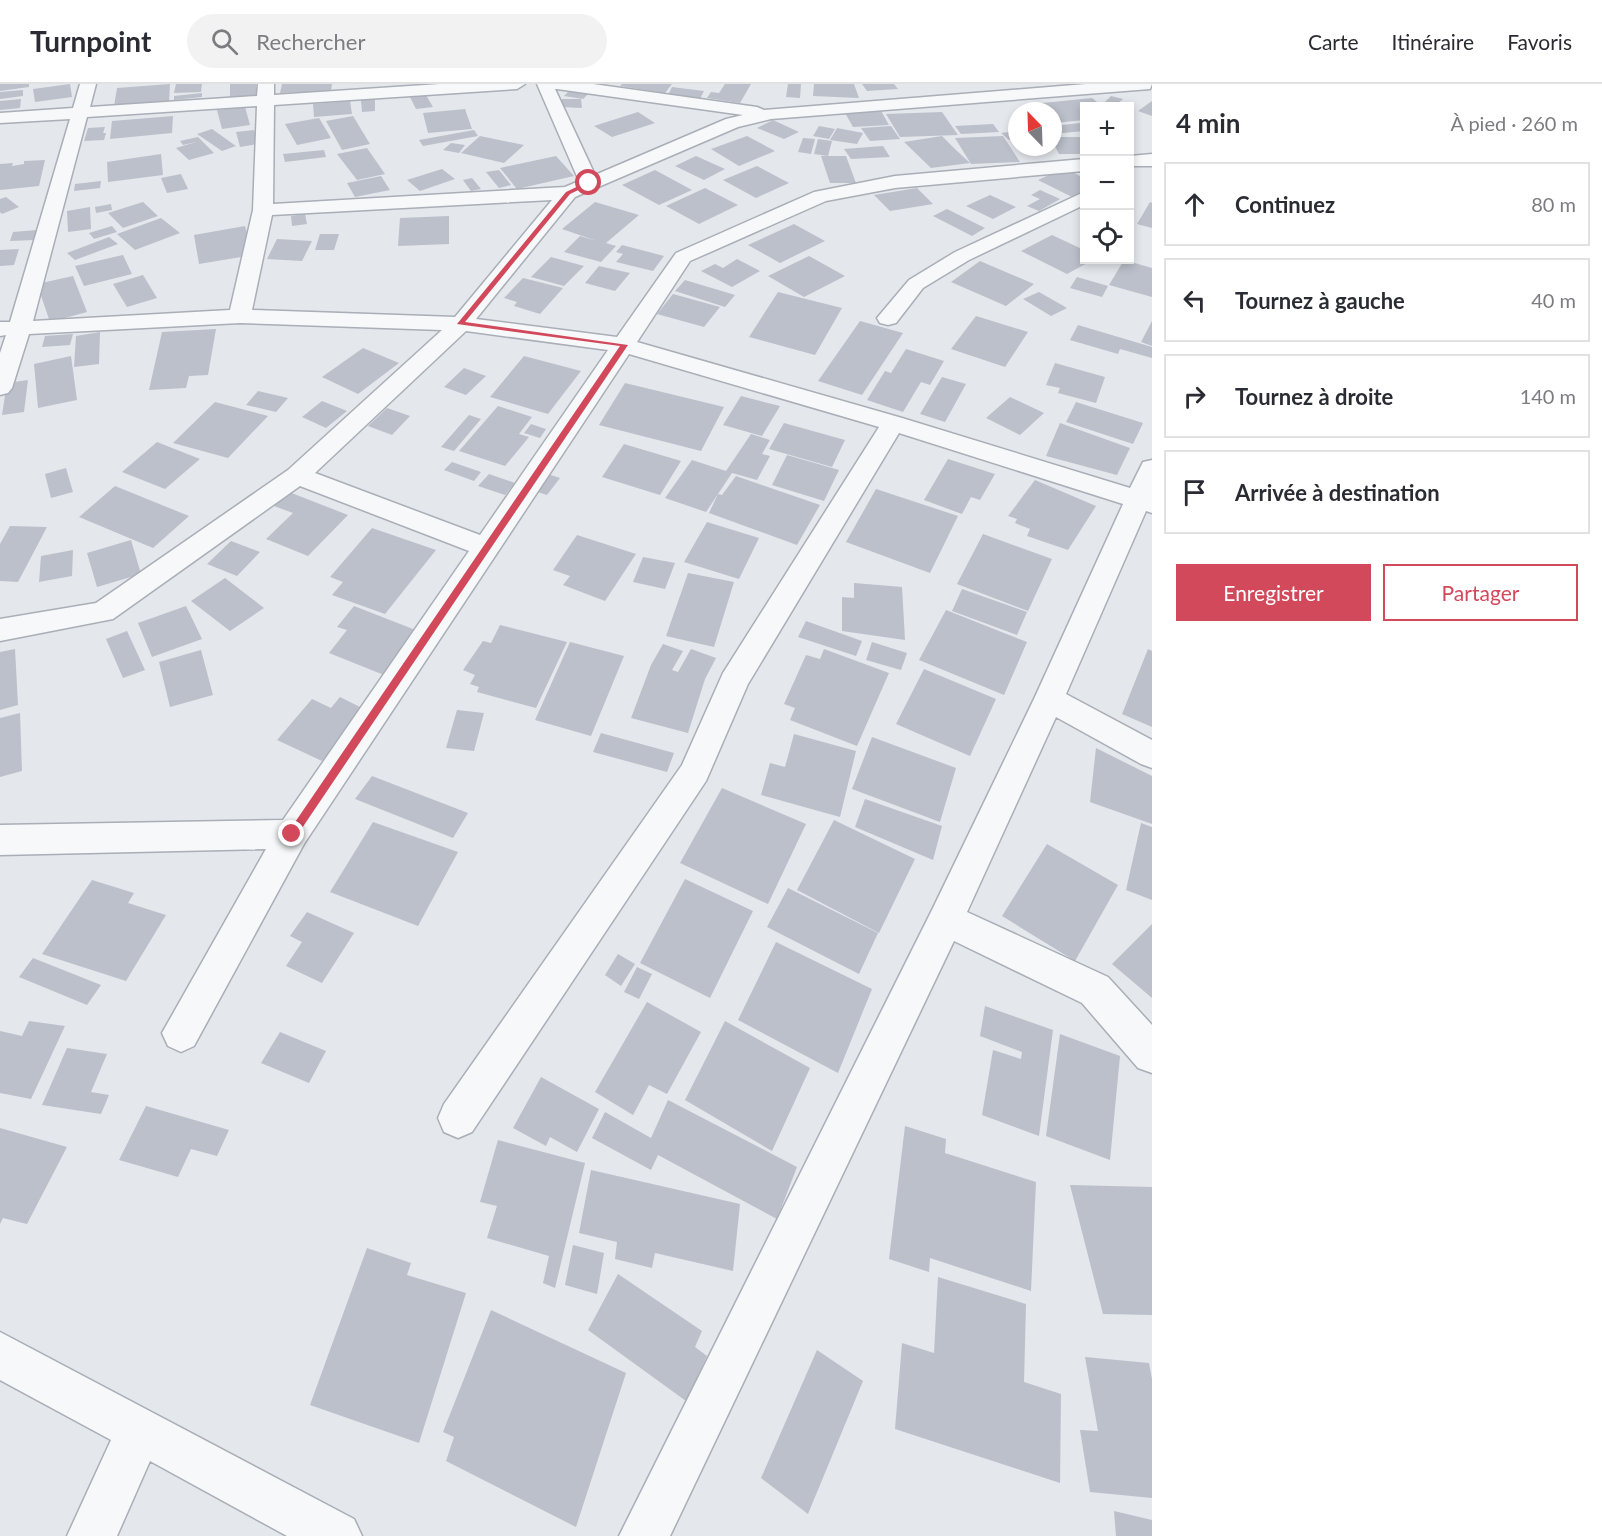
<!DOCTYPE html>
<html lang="fr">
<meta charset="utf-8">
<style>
body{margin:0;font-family:Lato,sans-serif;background:#f2f2f3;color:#2b2b33}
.controls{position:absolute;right:18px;top:18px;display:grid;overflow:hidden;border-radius:0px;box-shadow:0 3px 9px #0003}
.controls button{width:54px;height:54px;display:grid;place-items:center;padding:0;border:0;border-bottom:2px solid #e1e1e2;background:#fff;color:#2b2b33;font:30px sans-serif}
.compass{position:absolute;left:1008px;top:18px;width:54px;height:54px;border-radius:50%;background:#fff;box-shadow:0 3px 9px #0003;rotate:337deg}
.stop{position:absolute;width:18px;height:18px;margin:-14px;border:4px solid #d1495b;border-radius:50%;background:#fff}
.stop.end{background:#d1495b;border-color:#fff;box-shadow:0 2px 6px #0008}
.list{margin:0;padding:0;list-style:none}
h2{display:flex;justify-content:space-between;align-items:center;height:78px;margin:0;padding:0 24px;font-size:26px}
h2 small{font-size:20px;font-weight:400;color:#7c7c81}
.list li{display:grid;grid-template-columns:39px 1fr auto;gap:18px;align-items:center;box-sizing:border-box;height:84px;margin:0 12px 12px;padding:0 12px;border:2px solid #e1e1e2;border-radius:0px}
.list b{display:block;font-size:22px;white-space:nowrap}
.list em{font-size:20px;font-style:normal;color:#7c7c81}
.actions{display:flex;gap:12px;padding:18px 24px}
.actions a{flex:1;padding:14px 0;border:2px solid #d1495b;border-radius:0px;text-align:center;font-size:21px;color:#d1495b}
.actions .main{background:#d1495b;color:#fff}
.icon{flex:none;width:33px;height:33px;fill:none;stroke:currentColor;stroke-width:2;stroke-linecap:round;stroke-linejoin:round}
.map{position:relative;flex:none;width:1152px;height:1452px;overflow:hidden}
header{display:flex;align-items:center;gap:36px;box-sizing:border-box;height:84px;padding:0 30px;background:#fff;border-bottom:2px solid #e1e1e2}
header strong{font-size:28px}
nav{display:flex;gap:33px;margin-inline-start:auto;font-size:21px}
.search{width:420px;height:54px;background:#f2f2f3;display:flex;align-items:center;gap:15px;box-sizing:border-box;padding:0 21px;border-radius:33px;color:#7c7c81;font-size:22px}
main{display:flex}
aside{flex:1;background:#fff}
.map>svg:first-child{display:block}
.building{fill:#bbc0ca}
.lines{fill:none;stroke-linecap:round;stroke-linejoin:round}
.minor-casing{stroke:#a9aeb7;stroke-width:3}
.minor{fill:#f7f8fa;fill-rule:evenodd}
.route{fill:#d1495b}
</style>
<header>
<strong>Turnpoint</strong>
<div class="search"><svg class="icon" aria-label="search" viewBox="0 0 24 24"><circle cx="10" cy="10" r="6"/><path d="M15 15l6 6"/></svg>Rechercher</div>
<nav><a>Carte</a><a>Itinéraire</a><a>Favoris</a></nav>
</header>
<main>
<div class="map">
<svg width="1152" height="1452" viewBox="0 0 1152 1452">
<rect width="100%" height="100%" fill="#e4e7ec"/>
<path class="building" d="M0,0H29V3L0,7Z
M70,0L72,13L35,18L33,5Z
M170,0L169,18L114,22L117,4Z
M176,0H202L201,8L174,9Z
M230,0H256V11L230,13Z
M282,0H332L331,7L280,9Z
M622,0H672L665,9L620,2Z
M725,0H751L740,19L707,14L711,8L719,9Z
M788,0H801L800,14L786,13Z
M814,0H854L859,14L813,12Z
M862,0H894L898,5L867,7Z
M672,3L704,7L700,15L668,11Z
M23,6V12L0,15V8Z
M570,6L589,9L583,15L564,12Z
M202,9V13L174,16V12Z
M426,11L433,23L416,25L410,13Z
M1111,12L1123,15L1115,22L1103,20Z
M1092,14L1102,22H1084V36L1054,39L1053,27H1041L1033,20Z
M21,15L20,24L0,26V17Z
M562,15H581L582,24L562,23Z
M361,16H375V27L362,28Z
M350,17L352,30L314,33L313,20Z
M1152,17V32L1138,27Z
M245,23L250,41L222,45L217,26Z
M465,25L472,45L428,49L423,29Z
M880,25L889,41L853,43L844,27Z
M638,28L655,39L612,53L594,42Z
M942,28L958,51L900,53L886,30Z
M173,32L172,49L110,55L112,37Z
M353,32L370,60L342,66L326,37Z
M319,34L331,54L297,61L285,40Z
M773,36L799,48L784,55L757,44Z
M1081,39L1084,42V47L1053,50V42Z
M993,40L999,48L961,50L955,42Z
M819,42L835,45L829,55L813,52Z
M891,42L900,55L870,57L861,44Z
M105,43L103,49H106L104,56L84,57L88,44Z
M837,44L863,49L857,60L830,56Z
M212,45L236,62L222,67L197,50Z
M254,46L258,60L240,63L236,48Z
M474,46L478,52L423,62L419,56Z
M1017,47V54L1009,56L1001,49Z
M480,52L524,61L504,79L461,69Z
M747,52L775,67L739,82L711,65Z
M942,52L956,66L970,79L931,84L904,58Z
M1003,52L1020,78L971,80L955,54Z
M198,53L214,69L189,76L176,64L196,58L183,61L180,57Z
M1053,53H1084V70H1059L1053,58Z
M803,54L815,55L811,70L798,68Z
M818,55L832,57L828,72L814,70Z
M451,59L465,61L459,69L443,66Z
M883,62L890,73L851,75L844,65Z
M367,64L385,90L357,96L337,70Z
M324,66L326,73L285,78L283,70Z
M161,70L163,91L108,98L107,78Z
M556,72L574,92L517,105L500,84Z
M696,72L725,85L704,96L675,82Z
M821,72H846L856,99H830Z
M45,76L39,102L0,106V80L13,79L12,82L24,80V77Z
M757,82L789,99L756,114L723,96Z
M1064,84L1084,94V107L1072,113L1038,96Z
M442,85L455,95L420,107L407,96Z
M499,86L511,101L499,104L486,88Z
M655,86L692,106L659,121L622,101Z
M181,90L188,105L167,109L161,94Z
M381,92L390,106L355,113L347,99Z
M472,94L481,105L471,107L463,96Z
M101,97L100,104L74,107L75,100Z
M705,104L738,121L699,140L666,122Z
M917,104L933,120L890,127L874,111Z
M1040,106L1060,115L1039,127L1027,122L1040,115L1031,111Z
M990,111L1016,123L993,135L966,122Z
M6,113L19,123L2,130L0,128V115Z
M143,118L158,132L123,144L108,129Z
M595,118L639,131L606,159L616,162L601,178L564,168L580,152L597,157L562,145Z
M1150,118L1152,119V144L1137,140Z
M111,120L112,126L96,129L95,123Z
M90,123L91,145L68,148L67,127Z
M947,125L985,144L972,152L933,132Z
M305,130L307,140L292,142L291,132Z
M449,132V160L398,162L400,134Z
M161,134L180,149L135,166L117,150Z
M794,140L825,157L780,179L748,161Z
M112,142L117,148L94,155L89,149Z
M245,142L253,171L199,180L194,151Z
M37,146L34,156L10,157L13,148Z
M320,150H339L334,166H315Z
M1052,151L1084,166V176H1093L1067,190L1021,167Z
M109,153L118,160L75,176L67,169Z
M277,155L312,157L302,177L267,175Z
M622,161L664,172L653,187L616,178L623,170L616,168Z
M19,165L14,181L0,182V166Z
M123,171L132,190L84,202L75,182Z
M809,172L845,192L804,213L768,192Z
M551,173L584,182L564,202L531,193Z
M737,175L760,187L732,203L701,187L715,180L723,184Z
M1124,176L1152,184V213L1109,201Z
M980,177L1034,200L1006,222L951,198Z
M599,182L630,189L615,207L585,199Z
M143,191L157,214L127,223L113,200Z
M73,192L87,228L50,238L37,200Z
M1077,193L1108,202L1102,213L1070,204Z
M523,194L563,204L540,230L514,222L517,218L504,214Z
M685,196L735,211L725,223L675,207Z
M778,208L842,224L815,271L749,253Z
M1039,208L1067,224L1051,232L1023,215Z
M673,210L720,223L704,243L657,230Z
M976,232L1028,248L1005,283L951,265Z
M860,237L903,249L862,311L818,297Z
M1152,237V262L1141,258Z
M1078,241L1152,263V274L1120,265L1118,270L1070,256Z
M216,245L208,291L189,292L186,304L149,306L162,248Z
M100,248L99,280L74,283L76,252Z
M73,250L70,261L42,263L45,252Z
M363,264L399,279L358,310L322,293Z
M906,265L944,277L930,301L921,298L903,328L867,316L885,287L891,289Z
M71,272L77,316L38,324L34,280Z
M524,272L581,287L548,330L490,313Z
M1055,279L1105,293L1096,319L1058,309L1060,304L1046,301Z
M464,284L486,292L466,311L444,303Z
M942,293L966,300L945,338L920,330Z
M28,296L24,328L2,331L7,299Z
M625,299L724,323L701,367L599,341Z
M258,307L288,314L276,328L246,321Z
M741,312L780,322L762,352L723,341Z
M1010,313L1044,329L1020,351L986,334Z
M322,317L347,327L326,344L302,333Z
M215,318L268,332L228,374L173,359Z
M1076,318L1143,339L1133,360L1066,338Z
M498,322L532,333L519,350L529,353L505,382L459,367Z
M387,324L410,332L392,351L368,342Z
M469,331L481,335L454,367L441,363Z
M784,339L845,356L832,383L769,365Z
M1060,339L1130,364L1117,391L1046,372Z
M531,340L546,345L540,354L524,349Z
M751,350L770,356L762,370L770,372L757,396L732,389L706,428L665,414L692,376L726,387Z
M157,358L200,375L165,405L122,388Z
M624,360L681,377L660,411L602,393Z
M787,371L839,386L824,417L772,401Z
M948,375L995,390L980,416L971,413L962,430L924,416Z
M452,378L481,388L474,397L444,386Z
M66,384L73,408L51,414L45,390Z
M541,388L560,394L547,411L528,405Z
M489,390L515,399L505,411L478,402Z
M736,392L820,421L797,461L709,429L718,410L722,411Z
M1035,396L1096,422L1068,466L1027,452L1030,445L1015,439L1017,435L1008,432Z
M115,402L189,432L153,464L79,433Z
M876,405L958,432L930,489L846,458Z
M289,408L348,431L308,472L266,455L293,429L274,422Z
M707,438L759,454L739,495L684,478Z
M10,442L47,443L18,498L0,497V460Z
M372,444L436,466L385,530L332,511L343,498L330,493Z
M983,450L1052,475L1028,527L957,500Z
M577,451L636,470L605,517L563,501L570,492L553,486Z
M131,456L141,490L97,503L87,469Z
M231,457L260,468L237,492L207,480Z
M73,466L72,492L39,498L41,472Z
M643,473L675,479L665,505L633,498Z
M688,489L734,498L714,563L666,552Z
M225,494L264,524L230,547L191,517Z
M854,499L902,503L905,556L842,547V513L854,514Z
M962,505L1027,528L1017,551L952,527Z
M186,522L202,555L152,573L138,539Z
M354,522L418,547L384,591L329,569L347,546L337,543Z
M946,526L1027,558L1004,611L919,576Z
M806,537L862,557L856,572L798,553Z
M500,541L567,558L536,624L477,608L479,603L470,600L475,591L463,586L483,557L491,559Z
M127,547L145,586L123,594L106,555Z
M570,558L624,572L591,652L535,636Z
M872,558L907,569L901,586L866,576Z
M663,560L683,567L672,586L678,588L691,565L716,574L705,595L688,649L631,634L651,581Z
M15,565L18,621L0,626V568Z
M824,565L889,589L857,662L790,636L795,624L784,620L806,571L820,575Z
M1148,565L1152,567V643L1122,630Z
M201,566L213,611L170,623L159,578Z
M924,585L996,615L970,672L896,640Z
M340,613L364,625L322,677L277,656L312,615L331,624Z
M457,626L484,629L474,667L446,664Z
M20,629L22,687L0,693V634Z
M601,649L674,669L667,688L593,668Z
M794,650L856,667L840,733L761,711L770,679L785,683Z
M872,653L956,684L940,738L852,705Z
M1096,664L1152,692V740L1090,718Z
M372,692L468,729L453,754L355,715Z
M722,704L806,740L768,820L680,779Z
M865,715L942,742L933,776L855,743Z
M834,736L915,775L879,849L797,806Z
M373,738L458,768L418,842L330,808Z
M1141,739L1152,743V816L1126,806Z
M1047,760L1118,801L1075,877L1002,832Z
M685,795L753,827L710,914L640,879Z
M92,796L134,809L128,819L166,831L126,897L42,870Z
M788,804L878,849L859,890L767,843Z
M307,828L354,849L322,899L286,882L302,858L290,852Z
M1152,840V914L1112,880Z
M776,858L872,905L838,989L738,936Z
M618,870L635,880L621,902L605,891Z
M33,874L101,901L87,921L19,893Z
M637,883L652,890L639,915L624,908Z
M647,918L701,948L667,1010L649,1001L633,1031L595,1008Z
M985,922L1053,946L1039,1052L982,1031L993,966L1021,975L1022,968L980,952Z
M29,937L65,942L31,1015L0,1009V947L22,952Z
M725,937L810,984L772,1067L685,1016Z
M280,948L326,967L309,999L261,979Z
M1060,950L1120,972L1110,1076L1046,1052Z
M67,964L107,970L91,1008L109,1011L101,1030L42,1021Z
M541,993L599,1025L577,1068L550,1053L546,1062L513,1044Z
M668,1016L797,1083L777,1135L658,1071L651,1086L592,1054L605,1028L651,1054Z
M146,1022L229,1046L217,1072L191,1065L178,1093L119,1076Z
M905,1042L946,1055L945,1069L1036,1098L1031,1207L930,1174L929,1188L889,1175Z
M0,1044L67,1063L27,1140L3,1134L0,1140Z
M498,1056L585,1079L555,1204L543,1199L549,1172L487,1154L497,1122L480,1118Z
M591,1086L740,1120L733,1187L655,1169L652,1184L615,1175L617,1158L579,1149Z
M1070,1101L1152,1103V1231L1103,1230Z
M573,1161L604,1169L597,1210L565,1201Z
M367,1164L411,1179L407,1191L466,1209L419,1359L310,1321Z
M618,1190L702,1247L695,1263L707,1272L686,1317L588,1246Z
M938,1193L1026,1220L1024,1298L1061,1310L1060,1399L895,1345L902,1259L934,1269Z
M491,1226L626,1289L576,1443L446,1377L454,1353L443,1348Z
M817,1266L863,1297L808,1430L761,1394Z
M1085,1273L1149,1279L1152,1295V1414L1090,1408L1080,1346L1098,1347Z
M1114,1427L1152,1436V1452H1116Z"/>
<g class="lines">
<g class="minor-casing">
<path id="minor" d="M80,0H96L90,23L257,12L258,0H274V11L440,0H525L517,5L274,21L273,120L565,103L579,97L537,0H593L757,23L764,26L1086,0H1152L1150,5L771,35L738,43L575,113L476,235L617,253L676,169L814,108L895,92L1084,75V87L895,104L826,117L690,177L637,258L902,334L1130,404L1143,378L1152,376V429L1146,427L1066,610L1152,656V684L1141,680L1056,633L967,828L1108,893L1152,941V989L1138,984L1082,919L954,857L670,1452H619L933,824L1034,615L1123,420L899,349L748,600L706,697L472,1048L458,1054L444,1048L438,1034L444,1020L682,681L723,589L879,343L629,270L304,760L194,962L181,968L168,962L162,949L266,765L0,771V741L283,736L469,467L300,402L113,535L0,557V535L96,519L288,386L442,246L240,239L29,250L12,304L8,309L0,311V269L6,251L0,252V238H10L70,35L0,39V29L73,24ZM555,5H557L743,31L726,35L595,91ZM257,22L253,126L230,226L33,237L87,33ZM552,116L455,233L252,226L272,131ZM466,247L608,266L480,451L315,389Z
M1152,70V82H1130V72Z
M1084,108V121L969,176L923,204L896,239L888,241L880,239L877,234L909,196L955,168Z
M0,1248L354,1435L362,1452H287L150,1377L117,1452H67L111,1356L0,1296Z"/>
</g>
<use href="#minor" class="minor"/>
</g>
<path class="route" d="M589,97L591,100L570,110L465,238L628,261L296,753H289V747L620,262L457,240L566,108Z"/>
</svg>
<div class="controls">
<button>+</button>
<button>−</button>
<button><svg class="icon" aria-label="locate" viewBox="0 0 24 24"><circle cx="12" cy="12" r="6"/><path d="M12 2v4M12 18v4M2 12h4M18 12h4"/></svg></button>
</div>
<svg class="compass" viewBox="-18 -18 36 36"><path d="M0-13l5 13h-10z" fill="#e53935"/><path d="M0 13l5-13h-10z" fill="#7c7c81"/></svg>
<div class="stop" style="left:589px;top:99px"></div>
<div class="stop end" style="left:292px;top:750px"></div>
</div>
<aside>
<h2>4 min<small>À pied · 260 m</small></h2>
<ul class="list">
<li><svg class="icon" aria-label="ahead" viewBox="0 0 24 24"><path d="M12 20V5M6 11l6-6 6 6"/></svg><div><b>Continuez</b></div><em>80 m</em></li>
<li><svg class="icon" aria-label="left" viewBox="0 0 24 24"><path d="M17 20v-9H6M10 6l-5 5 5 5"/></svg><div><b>Tournez à gauche</b></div><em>40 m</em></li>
<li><svg class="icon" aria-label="right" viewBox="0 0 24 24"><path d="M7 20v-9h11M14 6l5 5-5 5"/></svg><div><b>Tournez à droite</b></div><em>140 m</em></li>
<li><svg class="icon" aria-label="arrive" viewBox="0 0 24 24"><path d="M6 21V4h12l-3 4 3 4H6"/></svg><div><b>Arrivée à destination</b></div></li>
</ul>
<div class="actions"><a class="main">Enregistrer</a><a>Partager</a></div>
</aside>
</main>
